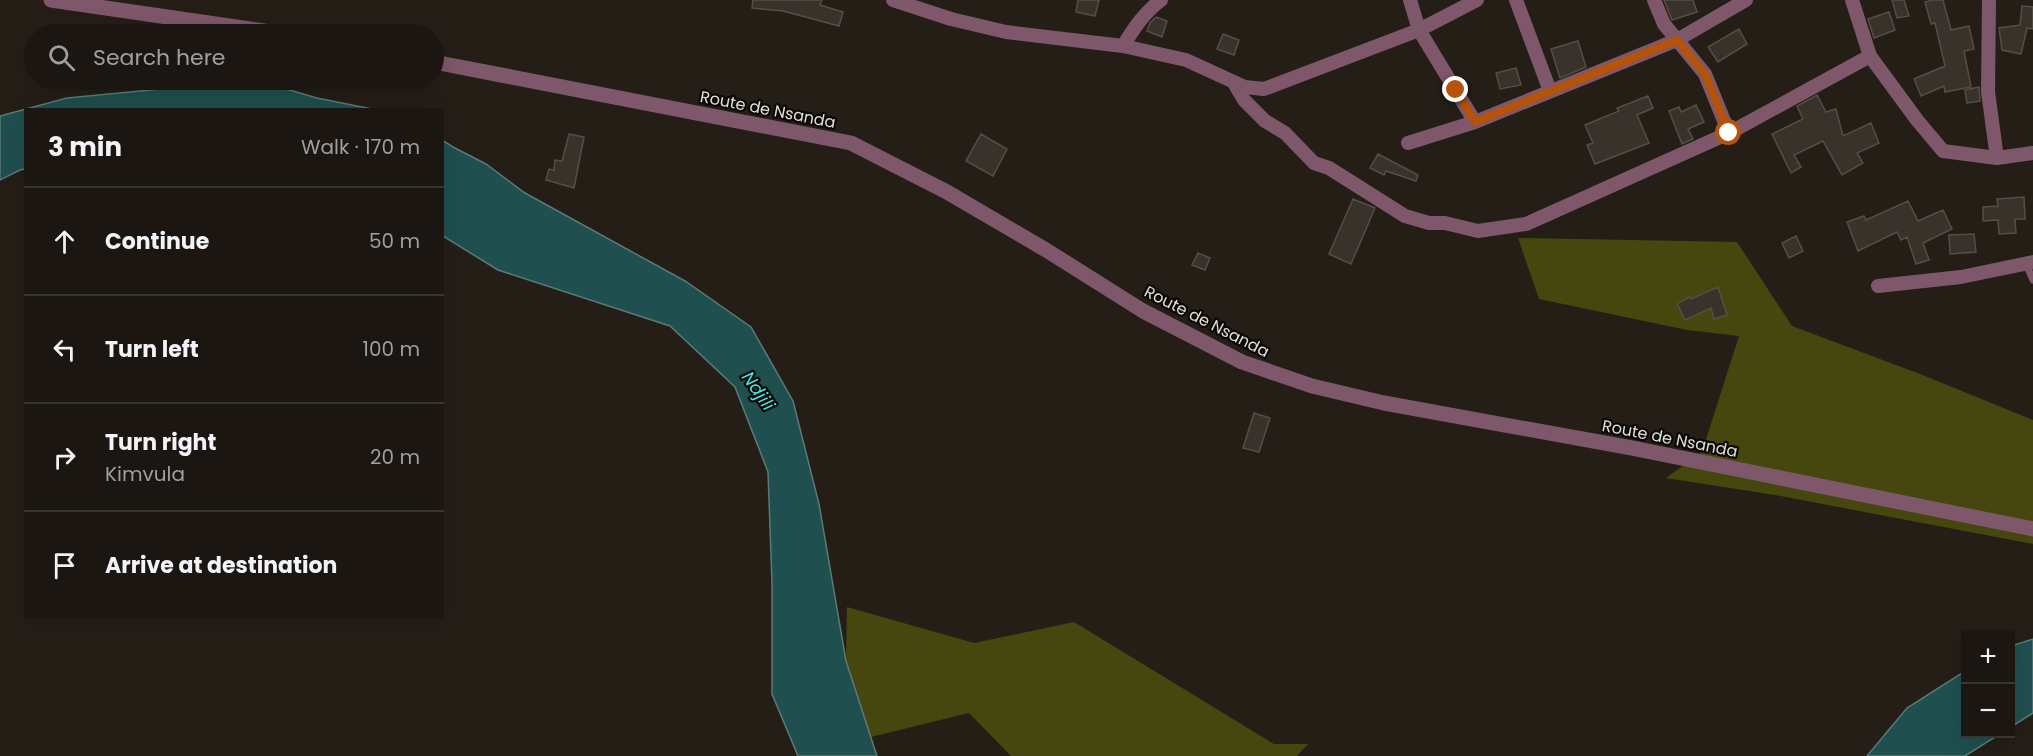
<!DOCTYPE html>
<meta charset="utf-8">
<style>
body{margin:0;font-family:Poppins,sans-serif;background:#28231f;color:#f1f3f6}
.controls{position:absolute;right:18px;bottom:18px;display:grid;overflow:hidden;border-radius:0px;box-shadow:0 6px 24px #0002}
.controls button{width:54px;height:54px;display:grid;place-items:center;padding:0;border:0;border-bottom:2px solid #393531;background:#1b1611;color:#f1f3f6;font:30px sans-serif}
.stop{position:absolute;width:18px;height:18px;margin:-14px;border:4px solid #b45309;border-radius:50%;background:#fff}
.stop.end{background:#b45309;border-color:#fff;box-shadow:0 2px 6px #0008}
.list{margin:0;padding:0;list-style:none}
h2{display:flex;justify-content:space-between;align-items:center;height:78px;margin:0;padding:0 24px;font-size:26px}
h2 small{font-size:20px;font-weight:400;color:#a09f9f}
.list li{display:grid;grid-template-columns:39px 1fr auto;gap:18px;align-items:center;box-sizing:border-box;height:108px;padding:0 24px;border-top:2px solid #393531}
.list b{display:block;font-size:22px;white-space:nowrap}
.list p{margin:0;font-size:20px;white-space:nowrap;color:#a09f9f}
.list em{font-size:20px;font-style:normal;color:#a09f9f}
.icon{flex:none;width:33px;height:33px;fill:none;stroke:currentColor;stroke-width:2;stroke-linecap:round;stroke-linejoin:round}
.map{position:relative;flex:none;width:2033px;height:756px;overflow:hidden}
.search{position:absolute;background:#1b1611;box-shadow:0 6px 24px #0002;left:24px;top:24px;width:420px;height:66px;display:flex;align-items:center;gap:15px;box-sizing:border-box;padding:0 21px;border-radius:33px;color:#a09f9f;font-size:22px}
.panel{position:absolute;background:#1b1611;box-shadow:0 6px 24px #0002;left:24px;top:108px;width:420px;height:510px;border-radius:0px}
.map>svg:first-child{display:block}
.green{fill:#45470e}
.water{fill:#204f4f;stroke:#5a7a78;stroke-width:1.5}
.building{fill:#38322b;stroke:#544e46;stroke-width:1.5}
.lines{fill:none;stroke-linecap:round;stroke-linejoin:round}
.service{stroke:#7e576a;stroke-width:7}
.minor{stroke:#7e576a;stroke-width:14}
.tertiary{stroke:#7e576a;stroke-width:15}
.route{stroke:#b45309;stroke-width:8}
.labels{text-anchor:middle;stroke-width:4.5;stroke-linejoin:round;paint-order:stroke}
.street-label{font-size:16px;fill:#e2ded9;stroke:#0b0906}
.water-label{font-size:18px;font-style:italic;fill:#46e2e2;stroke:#0b0906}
</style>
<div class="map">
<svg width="2033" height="756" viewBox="0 0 2033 756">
<rect width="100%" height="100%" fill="#241e17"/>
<path class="green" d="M1518,238L1737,242L1792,326L1920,374L2033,420V544L1775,495L1666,478L1702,452L1739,336L1687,330L1539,299Z
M847,607L974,643L1074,622L1274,744H1308L1297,756H1011L969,713L871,737L846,661Z"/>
<path class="water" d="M255,80L317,98L372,109L26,110L25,169L20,170L0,180V116L67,98Z
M442,140L453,147L486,164L525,193L685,281L751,327L793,401L819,504L846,661L877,756H798L772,694V583L768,472L735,387L670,326L498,270L443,236Z
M2033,639V713L2011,727V646Z
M1965,671L1966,734H2000L1965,756H1867L1907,708Z"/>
<path class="building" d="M753,0H822L820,5L843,12L839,26L783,11L752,8Z
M1078,0H1099L1095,16L1076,12Z
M1664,0H1693L1697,12L1672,20Z
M1892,0H1904L1909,16L1897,18Z
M1933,0H1943L1951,30L1969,26L1974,49L1964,51L1971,87L1945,92L1944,86L1921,96L1914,79L1945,66L1935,23L1931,24L1925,2Z
M2022,6L2033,7V29L2027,28L2021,54L2002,50L1999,28L2020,25Z
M1889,12L1895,30L1874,38L1868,19Z
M1156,17L1167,21L1162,37L1147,31L1150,23Z
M1739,29L1747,44L1718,62L1708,47Z
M1223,34L1239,40L1234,55L1217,49Z
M1578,41L1586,67L1560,78L1551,49Z
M1516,68L1521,85L1500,89L1496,73Z
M1979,87L1980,101L1967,103L1965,90Z
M1817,95L1826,112L1836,109L1843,136L1871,123L1879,143L1857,153L1863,163L1842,175L1823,141L1794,155L1801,167L1791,173L1772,134L1803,119L1797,106Z
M1648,96L1653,108L1637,115L1649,143L1595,164L1587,145L1593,143L1585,125L1619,111L1617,108Z
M1696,105L1704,122L1688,129L1693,139L1682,144L1669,111L1679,107L1681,112Z
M569,134L584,137L574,188L546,180L549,169L554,170L555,160L562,161Z
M981,134L1007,149L993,176L966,161Z
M1378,154L1418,175L1416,181L1386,171L1384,175L1370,168Z
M2024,197L2025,219H2015L2016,233L1999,234L1998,220L1983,221V207L1998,206L1997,199Z
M1353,199L1375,208L1351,264L1329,254Z
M1908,201L1918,221L1943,210L1952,229L1923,243L1929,260L1916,264L1907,237L1901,240L1897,232L1858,251L1847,222L1864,216L1866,220Z
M1974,234L1976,252L1950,254L1949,235Z
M1796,236L1803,251L1789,258L1782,243Z
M1198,253L1210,258L1205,270L1192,265Z
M1718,287L1727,315L1714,319L1711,308L1685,320L1677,303L1690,297L1691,299Z
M1254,413L1270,418L1259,452L1243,448Z"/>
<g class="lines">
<path class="service" d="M2026,264L2033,280"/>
<path class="minor" d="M893,0L951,19L1006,32L1123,46L1186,60L1245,87L1264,89L1419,30L1477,0
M1410,0L1419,30L1475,122
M1516,0L1550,91
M1654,0L1664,24L1705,74L1729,133
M1852,0L1870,56L1917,120L1943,151L1997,158L2033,153
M1989,0L1988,92L1997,158
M1123,46C1134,28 1144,13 1161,0
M1234,83L1244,100L1265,121L1285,133L1314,163L1329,168L1405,216L1429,223H1445L1478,231L1526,224L1729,133L1870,56
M1408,143L1475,122L1677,40L1746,0
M1878,286L1961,277L2033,262"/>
<path class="tertiary" d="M51,0L284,34
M434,62L851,143L947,192L1046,250L1143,311L1242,362L1312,386L1384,403L1632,448L2033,529"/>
</g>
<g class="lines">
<path class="route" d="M1456,90L1475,122L1677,40L1705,74L1729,133"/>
</g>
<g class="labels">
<g class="street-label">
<text transform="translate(768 109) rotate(11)" y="6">Route de Nsanda</text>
<text transform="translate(1207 321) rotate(27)" y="6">Route de Nsanda</text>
<text transform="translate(1670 438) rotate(11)" y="6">Route de Nsanda</text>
</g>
<g class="water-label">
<text transform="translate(758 391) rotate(55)" y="6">Ndjili</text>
</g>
</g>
</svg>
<div class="controls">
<button>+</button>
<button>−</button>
</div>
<div class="stop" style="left:1729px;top:133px"></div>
<div class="stop end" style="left:1456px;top:90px"></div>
<div class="search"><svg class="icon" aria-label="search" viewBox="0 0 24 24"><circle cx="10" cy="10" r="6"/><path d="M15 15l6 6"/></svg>Search here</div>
<section class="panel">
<h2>3 min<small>Walk · 170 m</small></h2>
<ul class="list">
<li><svg class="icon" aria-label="ahead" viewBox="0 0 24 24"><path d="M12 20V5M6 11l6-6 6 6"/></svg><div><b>Continue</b></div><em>50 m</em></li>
<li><svg class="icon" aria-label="left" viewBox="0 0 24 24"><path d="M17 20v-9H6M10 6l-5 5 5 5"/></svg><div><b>Turn left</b></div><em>100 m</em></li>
<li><svg class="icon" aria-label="right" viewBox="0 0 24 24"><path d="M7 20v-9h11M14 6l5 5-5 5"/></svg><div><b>Turn right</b><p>Kimvula</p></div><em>20 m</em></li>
<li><svg class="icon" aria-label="arrive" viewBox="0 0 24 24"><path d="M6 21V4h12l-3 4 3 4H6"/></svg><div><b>Arrive at destination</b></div></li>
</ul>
</section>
</div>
